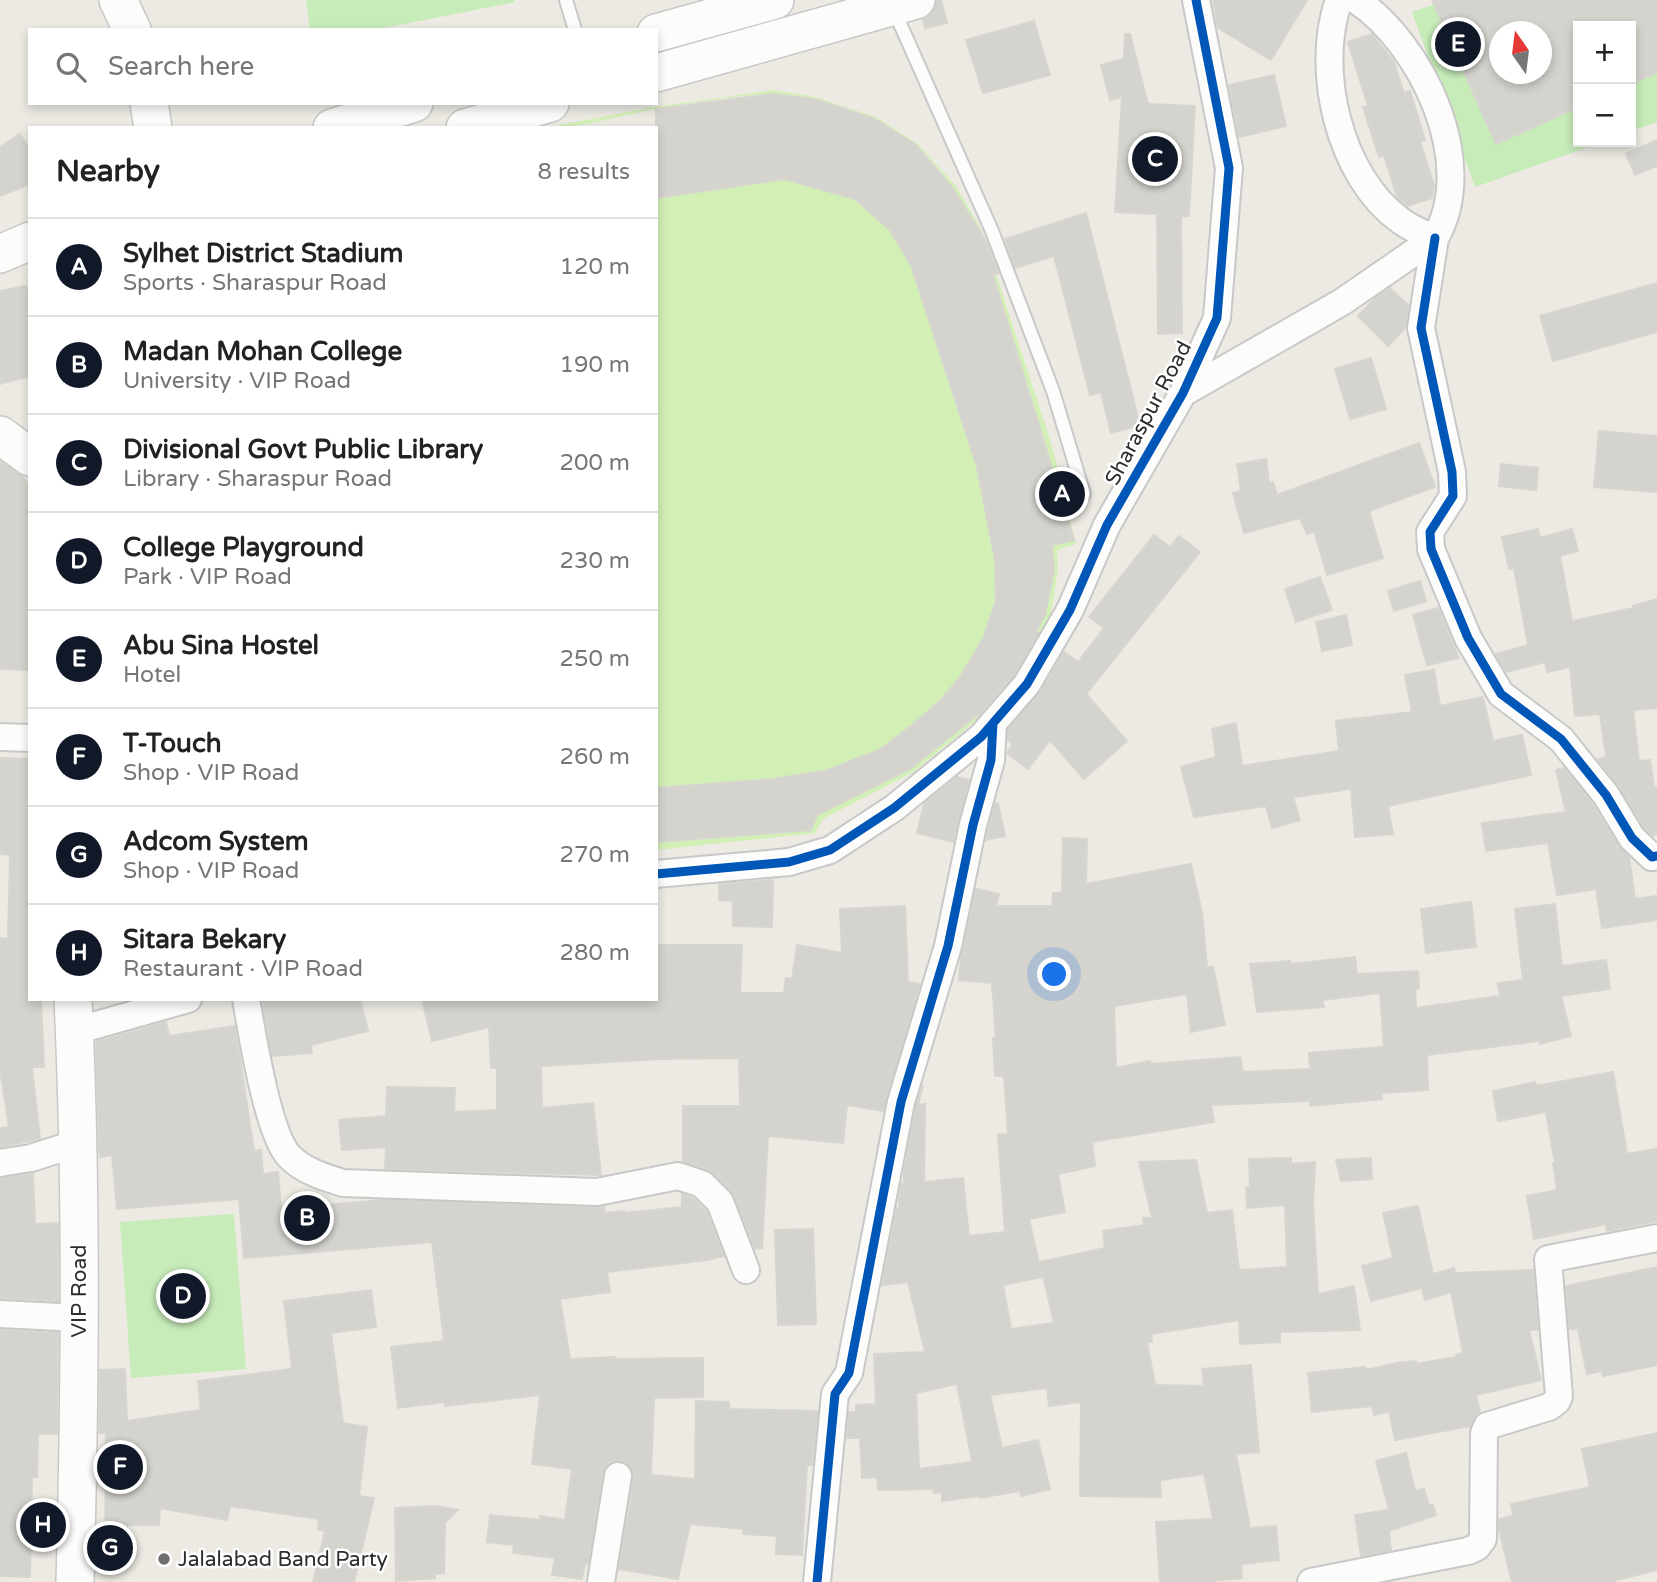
<!DOCTYPE html>
<meta charset="utf-8">
<style>
body{margin:0;font-family:"Varela Round",sans-serif;background:#f2f2f2;color:#222}
.controls{position:absolute;right:21px;top:21px;display:grid;overflow:hidden;border-radius:0px;box-shadow:0 4px 10px #0003}
.controls button{width:63px;height:63px;display:grid;place-items:center;padding:0;border:0;border-bottom:2px solid #e0e0e0;background:#fff;color:#222;font:35px sans-serif}
.compass{position:absolute;left:1489px;top:21px;width:63px;height:63px;border-radius:50%;background:#fff;box-shadow:0 4px 10px #0003;rotate:346deg}
.you{position:absolute;left:1055px;top:975px;width:24px;height:24px;margin:-18px;border:5px solid #fff;border-radius:50%;background:#1a73e8;box-shadow:0 0 0 10px #1a73e833}
.badge{display:grid;place-items:center;width:46px;height:46px;border-radius:50%;background:#111827;color:#fff;font-size:23px;font-weight:700}
.pin{position:absolute;translate:-50% -50%;border:4px solid #fff;box-shadow:0 2px 7px #0006}
.list{margin:0;padding:0;list-style:none}
h2{display:flex;justify-content:space-between;align-items:center;height:91px;margin:0;padding:0 28px;font-size:30px}
h2 small{font-size:23px;font-weight:400;color:#767676}
.list li{display:grid;grid-template-columns:46px 1fr auto;gap:21px;align-items:center;box-sizing:border-box;height:98px;padding:0 28px;border-top:2px solid #e0e0e0}
.list b{display:block;font-size:26px;white-space:nowrap}
.list p{margin:0;font-size:23px;white-space:nowrap;color:#767676}
.list em{font-size:23px;font-style:normal;color:#767676}
.icon{flex:none;width:38px;height:38px;fill:none;stroke:currentColor;stroke-width:2;stroke-linecap:round;stroke-linejoin:round}
.map{position:relative;flex:none;width:1657px;height:1582px;overflow:hidden}
.search{position:absolute;background:#fff;box-shadow:0 4px 10px #0003;left:28px;top:28px;width:630px;height:77px;display:flex;align-items:center;gap:18px;box-sizing:border-box;padding:0 24px;border-radius:0px;color:#767676;font-size:26px}
.panel{position:absolute;background:#fff;box-shadow:0 4px 10px #0003;left:28px;top:126px;width:630px;height:875px;border-radius:0px}
.map>svg:first-child{display:block}
.green{fill:#c7ebb9;fill-rule:evenodd}
.pitch{fill:#d2f0b6}
.building{fill:#d4d3ce;stroke:#d7d5cf;stroke-width:2;fill-rule:evenodd}
.lines{fill:none;stroke-linecap:round;stroke-linejoin:round}
.lane-casing{stroke:#c9c8c8;stroke-width:16}
.street-casing{stroke:#c9c8c8;stroke-width:30}
.secondary-casing{stroke:#c9c8c8;stroke-width:40}
.lane{stroke:#fcfcfb;stroke-width:12}
.street{stroke:#fcfcfb;stroke-width:26}
.secondary{stroke:#fcfcfb;stroke-width:37}
.cycleway-casing{stroke:#fff;stroke-width:13}
.cycleway{stroke:#0057b8;stroke-width:9}
.poi-dot{fill:#706f6d;stroke:#fff;stroke-width:2.5}
.labels{text-anchor:middle;stroke-width:5;stroke-linejoin:round;paint-order:stroke}
.street-label{font-size:21px;fill:#2d2d2d;stroke:#fff}
.poi-label{font-size:21px;fill:#2d2d2d;stroke:#fff;text-anchor:start}
</style>
<div class="map">
<svg width="1657" height="1582" viewBox="0 0 1657 1582">
<rect width="100%" height="100%" fill="#eceae3"/>
<path class="green" d="M306,0H514L515,2L374,30H310Z
M1447,0H1657V122L1631,131V26H1578V142H1602L1475,187L1412,12ZM1500,32H1542V74H1500Z
M234,1214L246,1369L131,1378L120,1222Z"/>
<path class="pitch" d="M773,90L816,97L876,117L918,144L956,186L982,231L1052,446L1076,544L1057,550L1058,570L1050,618L998,703L913,772L823,819L815,833L656,850V843L811,830L817,815L911,769L997,698L1045,615L1054,570L1052,545L1074,540L979,230C961,201 942,167 915,145C880,116 817,93 771,94C733,95 692,103 655,109C618,116 581,128 544,128L654,107Z
M785,179L855,199L890,230L911,265L977,467L995,560L996,601L983,639L960,677L941,700L911,726L879,750L828,770L773,779L656,788V198Z"/>
<path class="building" d="M941,0L947,23L925,28L923,20L931,14L936,1Z
M1213,0H1307L1271,60L1218,28Z
M1432,0H1657V72L1631,84V26H1578V107L1496,144ZM1500,32H1542V74H1500Z
M1034,21L1050,75L983,93L966,40Z
M1125,34H1130L1148,104L1195,106L1189,216H1181L1182,333L1158,334L1157,214L1115,212L1122,97L1110,100L1101,65L1124,59Z
M1372,34L1394,62L1404,93L1410,91L1425,140L1420,142L1434,185L1432,198L1408,206L1397,197L1384,155L1379,157L1363,107L1368,106L1348,42Z
M1274,75L1286,126L1239,137L1229,85Z
M772,94L815,99L875,119L916,145L952,187L986,241L999,273L993,275L1074,540L1052,545L1054,570L1045,615L1036,631L1039,633L1014,675L978,716L977,715L910,769L817,815L811,830L656,842V788L773,779L828,770L879,750L911,726L941,700L960,677L983,639L996,601L995,560L977,467L911,265L890,230L855,199L785,179L656,198V109Z
M20,134L30,150V184L0,196V147Z
M1657,140V166L1635,175L1626,154Z
M1086,213L1140,425L1111,433L1101,392L1090,395L1054,256L1015,268L1005,239Z
M1657,283V332L1553,361L1540,316Z
M26,286L30,304V376L0,384V291Z
M1390,288L1409,306L1405,328L1388,346L1358,316L1375,298Z
M1371,358L1386,409L1350,419L1335,369Z
M1599,431L1657,436V492L1594,487Z
M1419,443L1435,487L1369,511L1383,558L1327,575L1314,531L1307,534L1300,518L1244,533L1233,493L1241,491L1237,464L1266,459L1269,483L1273,482L1277,495Z
M0,461L22,476L30,487V670L0,669Z
M1501,464L1538,468L1536,490L1499,486Z
M1538,529L1540,538L1572,529L1578,551L1560,556L1572,621L1633,608V606L1657,599V708L1633,710L1639,761L1650,760L1654,788L1657,787V834L1652,836L1644,828L1619,787L1598,759L1606,757L1600,714L1575,716L1570,667L1547,672L1545,662L1506,672L1496,654L1528,645L1514,568L1509,569L1502,537Z
M1154,535L1170,547L1179,536L1200,552L1086,694L1127,741L1084,779L1050,740L1028,769L1007,753L1013,744L1008,740V729L1039,694L1064,652L1078,662L1104,628L1089,617Z
M1320,577L1332,610L1296,622L1285,589Z
M1420,581L1426,601L1394,611L1388,591Z
M1438,608L1459,658L1427,665L1413,615Z
M1346,615L1352,645L1322,651L1316,622Z
M1434,670L1440,706L1483,697L1493,741L1522,735L1531,775L1388,806L1393,834L1355,837L1351,789L1293,797L1300,820L1272,828L1266,806L1194,817L1181,767L1216,757L1212,729L1236,723L1242,766L1339,751L1336,721L1412,712L1405,675Z
M0,758L30,759V999H41L44,1067H32L40,1139L0,1147V1128L9,1127L0,1069V938L8,939L10,855L0,854Z
M1564,768L1593,804L1619,846L1629,857L1635,899L1657,896V920L1602,928L1596,889L1557,895L1548,843L1486,851L1482,823L1566,812L1556,770Z
M957,777L969,780L953,842L917,833L924,804Z
M995,803H998L1005,836L986,840Z
M1063,838L1087,839L1086,884L1191,864L1202,913L1207,967H1213L1225,1025L1191,1032L1187,994L1114,1006L1116,1068L1150,1061V1064L1240,1057L1243,1072L1310,1069L1309,1053L1384,1047L1380,993L1322,1000L1324,1007L1257,1012L1250,964L1290,961V964L1355,957L1357,974L1418,971L1419,988L1415,989L1416,1008L1500,996L1498,983L1523,980L1515,909L1555,904L1562,966L1606,960L1610,989L1561,996L1571,1036L1540,1044L1539,1041L1427,1055L1428,1090L1381,1093L1382,1099L1310,1106V1101L1211,1105L1214,1122L1092,1142L1095,1166L1058,1174L1065,1212L1029,1219L1042,1277L1003,1285L1011,1329L1054,1323L1040,1262L1105,1248L1103,1231L1144,1225L1143,1218H1152L1139,1162L1196,1160L1207,1213L1232,1210L1239,1270L1287,1267L1285,1205L1247,1208L1246,1187H1250L1249,1159L1291,1158V1164L1315,1162L1313,1203L1318,1294L1354,1286L1360,1330L1280,1332V1342L1240,1344L1239,1320L1151,1334L1152,1342H1147L1155,1385L1204,1386L1202,1369L1251,1365L1259,1452L1236,1454L1250,1528L1276,1526L1279,1560L1241,1564L1242,1578L1201,1582H1160L1156,1522L1213,1519L1204,1474L1160,1480L1161,1497L1080,1496L1081,1402L1049,1406L1047,1388L990,1395L1002,1448L1038,1440L1050,1489L1021,1496L1020,1491L980,1498L979,1496L942,1501V1492L934,1493L933,1489L878,1490L877,1477L862,1478L860,1438H847L849,1412H856V1405L876,1404L874,1354L925,1352L908,1282L882,1285L897,1208H899V1199L901,1184L904,1183V1172L916,1106L923,1085L918,1105L925,1104L924,1182L963,1178L969,1236L1005,1232L998,1135L1008,1134L1004,1076H995L993,1038H996L992,983L959,980L961,956L976,889L999,894L996,906H1052L1053,893H1062ZM957,1384L972,1462L919,1469L916,1393Z
M773,880L772,927L733,926V901L719,900V884Z
M1471,902L1476,947L1426,953L1421,909Z
M905,906L908,982L920,984L883,1111L847,1105L843,1143L768,1136L762,1248L755,1249L731,1191L708,1169L683,1161V1106H740L739,1058L661,1059L541,1066L542,1108L593,1103L601,1175L385,1169L386,1147L342,1150L339,1120L386,1116L387,1087L455,1088L454,1112L497,1110V1068H491L489,1027L432,1041L422,999H656V945H742L740,993H784L786,978L792,979L797,945L842,953L840,909Z
M262,999H360L368,1031L311,1045L312,1053L272,1056Z
M166,1022L169,1036L235,1026L254,1151L261,1150L263,1174L278,1172L281,1209L382,1200L604,1207L605,1213L624,1211V1213L682,1207V1194L693,1198L706,1211L724,1256L708,1260L607,1272L610,1292L560,1299L570,1359L615,1357V1359L703,1358V1397L654,1398L651,1475L695,1479L696,1401L729,1402V1409L818,1411L812,1465H807L802,1555L776,1554L777,1536L743,1534L744,1529L690,1524L678,1579L619,1569L634,1478L632,1470L628,1464L620,1460L613,1461L606,1466L603,1473L588,1564L585,1563L582,1579L552,1575L555,1558L513,1553L514,1545L487,1542L490,1515L540,1520V1516L565,1520L572,1469L532,1464L540,1395L445,1406V1402L398,1408L391,1347L444,1341L432,1242L244,1258L239,1199L117,1209L112,1155L100,1157L99,1151L96,1042Z
M1613,1072L1627,1154L1657,1149V1221L1607,1231L1606,1224L1534,1239L1527,1196L1557,1190L1553,1163H1555L1546,1112L1498,1121L1493,1091L1535,1082L1536,1086Z
M1371,1158L1372,1179L1341,1181L1336,1160Z
M33,1174L35,1224L58,1223V1301L0,1298V1178Z
M1418,1206L1433,1274L1454,1268L1455,1273L1533,1270L1538,1330H1529L1541,1380L1476,1395L1480,1412L1470,1426L1395,1440L1389,1411L1374,1415L1372,1406L1312,1412L1308,1373L1365,1367L1366,1370L1397,1363L1416,1361V1364L1456,1357V1355L1463,1353L1451,1292L1425,1300L1422,1288L1371,1301L1362,1266L1393,1258L1383,1213Z
M813,1229L816,1324L778,1325L775,1230Z
M1657,1267V1365L1603,1376L1602,1371L1587,1374L1578,1329H1569L1566,1286Z
M371,1290L376,1327L331,1333L343,1423L367,1427L359,1496L374,1498L354,1582H313L325,1531L318,1530L319,1519L230,1506L227,1520L160,1508L159,1525H127V1556H105L106,1433H99L100,1370L125,1369L127,1421L201,1410L198,1381L292,1369L284,1301Z
M0,1330L58,1333L57,1434H38L37,1477H32L30,1577L0,1576Z
M1657,1433V1570L1609,1582H1512L1499,1530V1519L1513,1516L1511,1504L1590,1487L1582,1449Z
M1406,1453L1415,1491L1424,1489L1429,1505H1433L1436,1515L1389,1531L1391,1550L1361,1556L1355,1515L1389,1510L1376,1461Z
M435,1506L458,1510L445,1523L444,1573L435,1574V1578L396,1581L395,1508Z"/>
<g class="lines">
<g class="lane-casing">
<path id="lane" d="M566,0L575,30
M894,10L992,231L1053,391L1084,494"/>
</g>
<g class="street-casing">
<path id="street" d="M1339,0C1314,69 1339,177 1401,221C1411,228 1424,234 1435,238C1479,163 1422,44 1356,0
M1435,238L1421,328L1452,472L1453,496L1430,532L1431,549L1468,638L1501,694L1561,739L1606,795L1632,838L1652,857L1657,856
M1183,393L1342,302L1435,238
M0,737L30,738
M656,874L789,862L830,850L894,808L981,737L1027,684L1070,610L1107,525L1183,393L1217,318L1229,168L1196,0
M246,999C252,1034 268,1134 289,1156C303,1171 324,1177 343,1183L597,1192L678,1176L702,1184L720,1202L746,1270
M75,1031L188,999
M0,1163L31,1158L78,1143
M0,1314L79,1318
M601,1582L618,1476
M817,1582L835,1394L849,1373L901,1102L948,946L973,825L991,760L993,723
M1311,1582L1468,1551L1477,1547L1483,1539L1484,1433L1487,1426L1549,1407L1557,1401L1559,1396L1548,1259L1657,1238"/>
</g>
<g class="secondary-casing">
<path id="secondary" d="M118,0L132,30
M656,33L775,0
M656,73L916,0
M149,103L153,128
M332,128L414,103
M465,128L550,103
M0,254L30,241
M0,435L30,457
M73,999C82,1193 80,1388 75,1582"/>
</g>
<use href="#lane" class="lane"/>
<use href="#street" class="street"/>
<use href="#secondary" class="secondary"/>
<g class="cycleway-casing">
<path id="cycleway" d="M1435,238L1421,328L1452,472L1453,496L1430,532L1431,549L1468,638L1501,694L1561,739L1606,795L1632,838L1652,857L1657,856
M656,874L789,862L830,850L894,808L981,737L1027,684L1070,610L1107,525L1183,393L1217,318L1229,168L1196,0
M817,1582L835,1394L849,1373L901,1102L948,946L973,825L991,760L993,723"/>
</g>
<use href="#cycleway" class="cycleway"/>
</g>
<circle class="poi-dot" cx="164" cy="1559" r="7"/>
<g class="labels">
<g class="street-label">
<text transform="translate(1148 413) rotate(-62)" y="7">Sharaspur Road</text>
<text transform="translate(79 1291) rotate(-90)" y="7">VIP Road</text>
</g>
<g class="poi-label">
<text x="178" y="1566">Jalalabad Band Party</text>
</g>
</g>
</svg>
<div class="controls">
<button>+</button>
<button>−</button>
</div>
<svg class="compass" viewBox="-18 -18 36 36"><path d="M0-13l5 13h-10z" fill="#e53935"/><path d="M0 13l5-13h-10z" fill="#767676"/></svg>
<div class="you"></div>
<div class="pin badge" style="left:1062px;top:494px">A</div>
<div class="pin badge" style="left:307px;top:1218px">B</div>
<div class="pin badge" style="left:1155px;top:159px">C</div>
<div class="pin badge" style="left:183px;top:1296px">D</div>
<div class="pin badge" style="left:1458px;top:44px">E</div>
<div class="pin badge" style="left:120px;top:1467px">F</div>
<div class="pin badge" style="left:110px;top:1548px">G</div>
<div class="pin badge" style="left:43px;top:1525px">H</div>
<div class="search"><svg class="icon" aria-label="search" viewBox="0 0 24 24"><circle cx="10" cy="10" r="6"/><path d="M15 15l6 6"/></svg>Search here</div>
<section class="panel">
<h2>Nearby<small>8 results</small></h2>
<ul class="list">
<li><span class="badge">A</span><div><b>Sylhet District Stadium</b><p>Sports · Sharaspur Road</p></div><em>120 m</em></li>
<li><span class="badge">B</span><div><b>Madan Mohan College</b><p>University · VIP Road</p></div><em>190 m</em></li>
<li><span class="badge">C</span><div><b>Divisional Govt Public Library</b><p>Library · Sharaspur Road</p></div><em>200 m</em></li>
<li><span class="badge">D</span><div><b>College Playground</b><p>Park · VIP Road</p></div><em>230 m</em></li>
<li><span class="badge">E</span><div><b>Abu Sina Hostel</b><p>Hotel</p></div><em>250 m</em></li>
<li><span class="badge">F</span><div><b>T-Touch</b><p>Shop · VIP Road</p></div><em>260 m</em></li>
<li><span class="badge">G</span><div><b>Adcom System</b><p>Shop · VIP Road</p></div><em>270 m</em></li>
<li><span class="badge">H</span><div><b>Sitara Bekary</b><p>Restaurant · VIP Road</p></div><em>280 m</em></li>
</ul>
</section>
</div>
